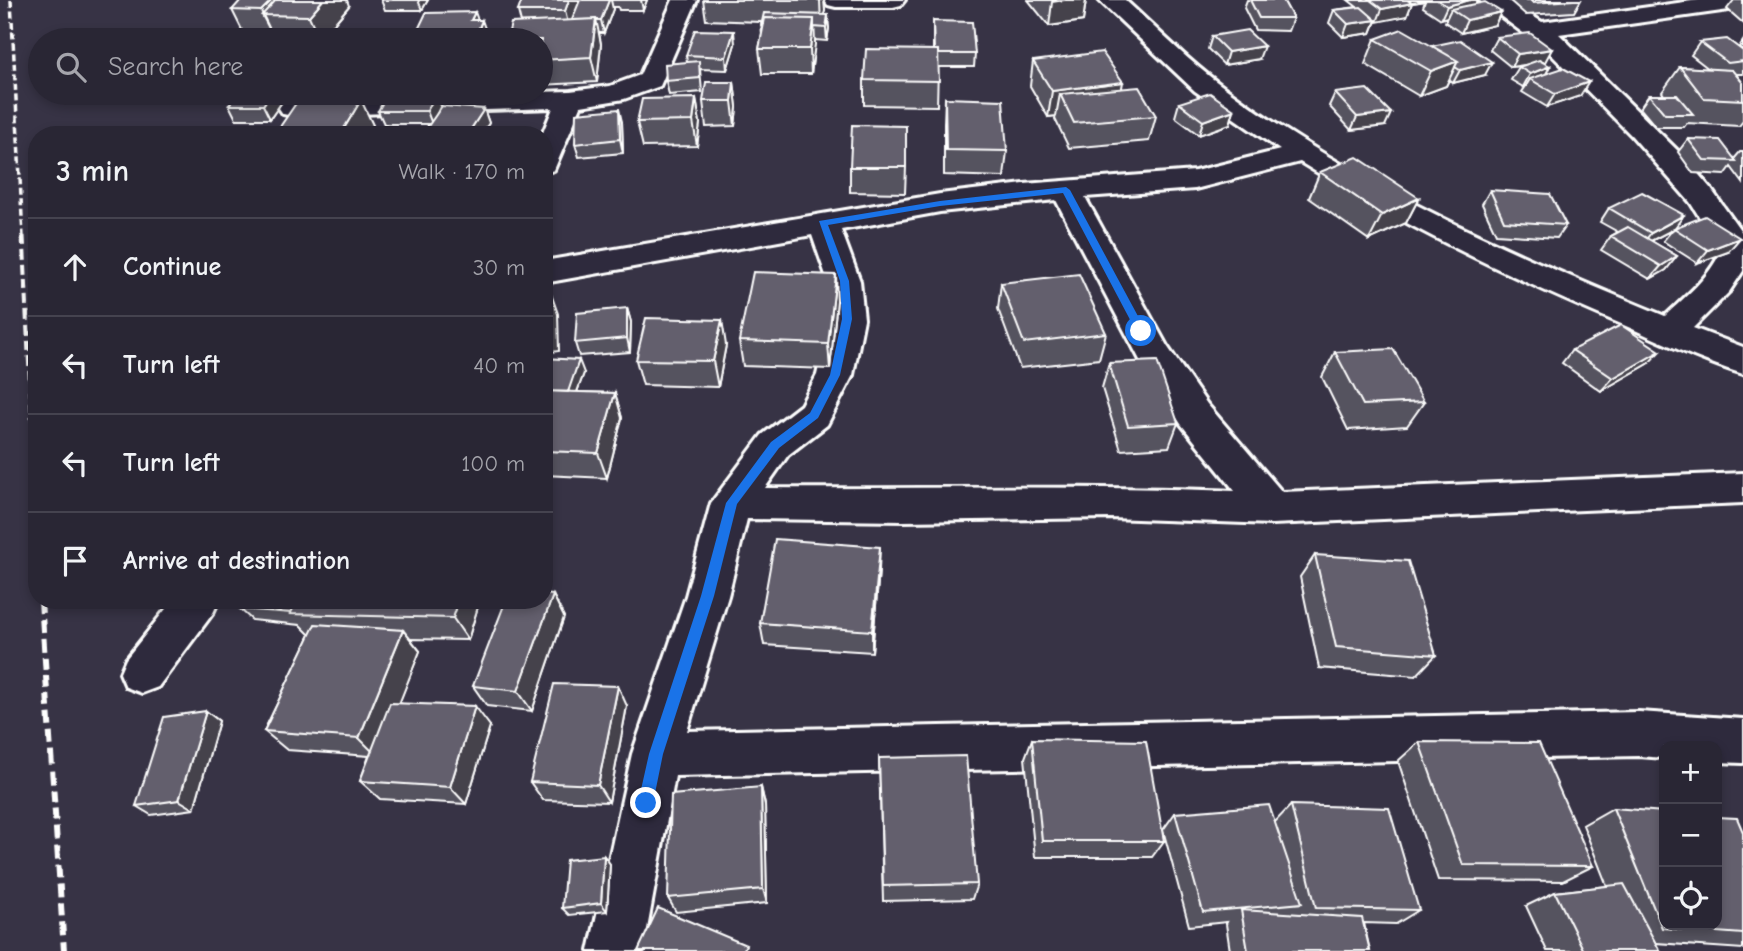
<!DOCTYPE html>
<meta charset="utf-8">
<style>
body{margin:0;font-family:"Comic Neue",sans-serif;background:#312e3c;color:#f1f3f6}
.controls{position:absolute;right:21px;bottom:21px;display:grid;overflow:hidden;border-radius:14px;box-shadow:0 4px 10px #0003}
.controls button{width:63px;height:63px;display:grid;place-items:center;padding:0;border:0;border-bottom:2px solid #45434f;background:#292634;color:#f1f3f6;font:35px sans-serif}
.stop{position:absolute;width:21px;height:21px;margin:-16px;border:5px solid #1a73e8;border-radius:50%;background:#fff}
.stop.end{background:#1a73e8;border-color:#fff;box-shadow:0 2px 7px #0008}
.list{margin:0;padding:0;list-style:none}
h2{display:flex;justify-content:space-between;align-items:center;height:91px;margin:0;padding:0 28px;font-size:30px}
h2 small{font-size:23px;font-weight:400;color:#a5a5ac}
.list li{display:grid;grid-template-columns:46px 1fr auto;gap:21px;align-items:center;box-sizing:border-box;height:98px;padding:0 28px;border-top:2px solid #45434f}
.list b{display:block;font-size:26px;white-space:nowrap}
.list em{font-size:23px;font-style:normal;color:#a5a5ac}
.icon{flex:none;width:38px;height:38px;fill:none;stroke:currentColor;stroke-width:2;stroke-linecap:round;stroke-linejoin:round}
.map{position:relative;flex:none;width:1743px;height:951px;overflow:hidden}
.search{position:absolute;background:#292634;box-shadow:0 4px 10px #0003;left:28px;top:28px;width:525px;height:77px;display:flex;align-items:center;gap:18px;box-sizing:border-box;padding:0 24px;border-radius:38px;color:#a5a5ac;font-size:26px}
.panel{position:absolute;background:#292634;box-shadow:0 4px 10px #0003;left:28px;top:126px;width:525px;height:483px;border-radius:28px}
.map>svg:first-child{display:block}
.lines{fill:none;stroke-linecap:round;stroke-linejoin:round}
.minor-casing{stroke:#fff;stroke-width:6}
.minor{fill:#2f2a3d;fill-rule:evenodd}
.rail-far2{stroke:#fff;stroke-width:3.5;stroke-dasharray:7 3.5;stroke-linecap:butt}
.rail-far1{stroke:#fff;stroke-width:5;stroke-dasharray:10 5;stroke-linecap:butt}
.rail{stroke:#fff;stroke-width:6;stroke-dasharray:13 6;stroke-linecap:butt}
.wall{fill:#55525e;stroke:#fff;stroke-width:2}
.shaded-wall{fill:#45424c;stroke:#fff;stroke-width:2}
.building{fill:#635f6d;stroke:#fff;stroke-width:2}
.route{fill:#1a73e8}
</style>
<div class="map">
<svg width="1743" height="951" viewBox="0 0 1743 951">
<rect width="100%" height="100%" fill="#373345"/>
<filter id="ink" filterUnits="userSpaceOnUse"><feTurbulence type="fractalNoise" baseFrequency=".0143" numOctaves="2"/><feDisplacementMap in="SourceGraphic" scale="14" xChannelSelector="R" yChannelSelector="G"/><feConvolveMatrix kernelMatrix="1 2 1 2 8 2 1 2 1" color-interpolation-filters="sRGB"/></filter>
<g filter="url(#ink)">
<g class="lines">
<g class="minor-casing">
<path id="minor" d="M673,0H697L660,86L624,99L581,106L554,170L544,173V135H542L553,108L293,116L283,114L279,108L283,102L293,100L570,91L610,86L640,75Z
M824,0H905L901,5L893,7H836L828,5Z
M1099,0H1125C1158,30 1189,62 1225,88C1357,186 1513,254 1665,316C1686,296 1709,278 1721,251L1690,202L1632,136L1550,53L1479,0H1507L1542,22L1699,0H1743V8L1559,34L1683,156L1711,189L1743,234V271L1729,292L1693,328L1743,347V374C1701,361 1660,341 1619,323C1510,277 1402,225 1300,162L1195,189L1085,197L1167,346L1207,404L1282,492L1743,473V503L1272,524L1110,518L903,521L747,519L728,596L687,731L1639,712L1743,719V763L1717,762V746H1664V758L1639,756L675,776L643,951H589L632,754L686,596L711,503L762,435L801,405L817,375L830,319L828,281L812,235L544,283V261L940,194L1024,184L1195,171L1280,150L1195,91ZM1056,200L1141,362L1181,424L1235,491C1078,485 921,489 765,488L788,455L827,425L853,375L864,319L860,281L841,230L940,212Z
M173,600H219L213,613L158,687L142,693L126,687L120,673L126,659Z"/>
</g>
<use href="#minor" class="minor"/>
<path class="rail-far2" d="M11,0L23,237"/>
<path class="rail-far1" d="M23,236L37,510"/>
<path class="rail" d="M41,600L64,951"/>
</g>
<path class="wall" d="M381,0H428L422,10H385Z
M580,0H647L643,10H619L618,7H612L613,9L604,33H599L601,44L597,82L541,85V40L521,23L518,11Z
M703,0H824L825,11L823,15L829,28L827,41L815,40L811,74H762L759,49L762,35L761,22L706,20Z
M1028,0H1086L1083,21L1049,26Z
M1247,0H1283L1293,18L1288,31L1255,30L1244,8Z
M1348,0H1477L1476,4L1501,12L1495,25L1461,33L1445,22L1447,17L1441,19L1423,7L1425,1L1412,3L1407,16L1376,21L1371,33L1343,37L1329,23L1334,10L1357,7Z
M1509,0H1581L1574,12L1526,15Z
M1734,0H1743V23L1727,9Z
M349,6L321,40L275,39L273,36L244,34L232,10Z
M933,21L975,54L974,67H938L937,106L864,105V80L933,50Z
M1212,36L1259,59L1224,65L1208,49Z
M1497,37L1545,62H1543L1546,74L1580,96L1547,107L1522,92L1526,86L1523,87L1511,80L1519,67L1526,65L1511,67L1490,50Z
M1375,39L1485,75L1453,83L1449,80L1446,86L1419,96L1365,64Z
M1743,41V74H1736L1743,83V121L1739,126L1687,123L1684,127H1656L1640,108L1649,95H1664L1662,92L1680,67L1709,69L1691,55L1700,42L1741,49L1739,47Z
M735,44L727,70L700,69L702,92L669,95L666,81L687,62L686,55Z
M1033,61L1122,88L1156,116L1149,141L1069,148L1055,119L1056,116L1048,117L1030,86Z
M734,82L737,107L735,126L706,127L703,101Z
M288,93L270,119H236L229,105Z
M310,93H339L336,96H312Z
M1335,93L1385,126L1351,130L1329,106Z
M696,98L700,123L697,146L643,147L637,122Z
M945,98L1007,151L1004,177L944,175V124Z
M1179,103L1234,110L1230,124L1199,135L1175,117Z
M441,105L438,112L484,109L489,123L481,135H422L429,124H384L378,111Z
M622,122L623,153L579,157L575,144Z
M1688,139L1734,159L1740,152H1743V183L1731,167L1725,175L1693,173L1678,152Z
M850,167H906L905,193L850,192Z
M1320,172L1419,198L1406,223L1369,240L1309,198Z
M1490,190L1566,225L1557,238L1496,234L1482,204Z
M1609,208L1675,227L1728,252L1697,263L1663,241L1673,229L1651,241L1677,256L1666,270L1650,279L1601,250L1611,236L1618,232L1600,222Z
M1001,283L1106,333L1099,359L1020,368L998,309Z
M837,300L830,369L743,366L739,341Z
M627,308L631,322L630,352L579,356L575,343Z
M726,345L718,387L643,385L636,360Z
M1572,350L1648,364L1601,391L1562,363Z
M1335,352L1424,402L1407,426L1348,430L1322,377Z
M544,358L584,373L577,392L615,393L622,418L607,478L544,475Z
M1109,363L1178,423L1169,447L1121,450L1102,388Z
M1315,555L1436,655L1416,676L1319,668L1300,577Z
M879,570L872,652L764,645L760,623Z
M553,595L564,617L532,711L487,706L473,686Z
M245,600H480L468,640L410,639L420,651L399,703L490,726L466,804L380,799L360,781L369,756L287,750L264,731L310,635L300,625L252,620L240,609Z
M627,706L609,802L543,800L530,782Z
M206,711L219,721L194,809L151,815L136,806Z
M1032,739L1164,841L1152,857H1035L1025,758Z
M1419,742L1593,866L1563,881L1438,880L1398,761Z
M879,758L977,884L972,899L883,901Z
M761,787L765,805L767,903L676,912L668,898Z
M1291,805L1419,910L1396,924L1364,923L1370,951H1230L1226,924L1227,922L1189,926L1163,830L1175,813L1275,822Z
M1613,808L1743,832V949L1655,943L1660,951H1547L1526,906L1555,892L1607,886L1583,825Z
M604,856L610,864L607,911L569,915L562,908Z"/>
<path class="shaded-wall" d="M272,0H306L262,15L273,36L261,11Z
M323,0H347L349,6L320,40L309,16Z
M418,0H428L422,10Z
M569,0H580L571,36L565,11Z
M609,0H611L613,9L604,33L601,20Z
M641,0H647L643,10Z
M820,0H824L825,11L821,25Z
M1064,0H1086L1083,21L1049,26L1052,2Z
M1408,0H1426L1425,1L1407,4Z
M1470,0H1478L1472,11L1451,9L1447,17L1441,19L1447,6Z
M1412,3L1407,16L1377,22L1382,9Z
M475,12L480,26L482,20L489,40H474L471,20Z
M1501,12L1495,25L1461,33L1467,20Z
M828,15L829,28L827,41L826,28Z
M596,19L601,44L597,82L591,57Z
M814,19L815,44L811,74L810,49Z
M1376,20L1371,33L1343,37L1348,24Z
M734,31L735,44L727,70L726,57Z
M1264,46L1259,59L1224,65L1228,52Z
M1552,49L1545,62L1511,67L1518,54Z
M1458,61L1446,86L1419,96L1431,71Z
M1492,62L1485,75L1453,83L1460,70Z
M1550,66L1543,80L1530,79L1526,86L1523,87L1530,74Z
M734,82L737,107L735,126L732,101Z
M1123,82L1118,108L1060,94L1056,116L1048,117L1052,91Z
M1589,82L1580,96L1547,107L1555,94Z
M272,93H288L270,119L263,105Z
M436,93L441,105L432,124L427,111Z
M696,98L700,123L697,146L693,121Z
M361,100L373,125L367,135H340Z
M484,109L489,123L481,135H467Z
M619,109L622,122L623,153L620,139Z
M1234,110L1230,124L1199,135L1203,121Z
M1391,113L1385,126L1351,130L1357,117Z
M1419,198L1406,223L1369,240L1382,215Z
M1684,215L1674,229L1641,246L1651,233Z
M1740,238L1728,252L1697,263L1708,250Z
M1677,256L1666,270L1650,279L1661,266Z
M836,275L837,300L830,369L828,344Z
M549,288L558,314L559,351L544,353V327Z
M627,308L631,322L630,352L627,338Z
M722,320L726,345L718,387L713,361Z
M1660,351L1648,364L1601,391L1613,378Z
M579,360L584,373L571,408L566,395Z
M615,393L622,418L607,478L598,453Z
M880,547L879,570L872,652V631Z
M553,595L564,617L532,711L518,691Z
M459,600H480L468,640L453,618Z
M403,630L420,651L378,757L359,738Z
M618,686L627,706L609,802L598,785Z
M475,706L490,726L466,804L450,787Z
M206,711L219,721L194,809L179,800Z
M761,787L765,805L767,903L763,889Z
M604,856L610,864L607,911L601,903Z"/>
<path class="building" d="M241,0H272L261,11L232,10Z
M276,0H323L309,16L262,15Z
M522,0H569L565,11H518Z
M580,0H609L601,20H596V19L572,20Z
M1250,0H1283L1293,18H1259Z
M1370,0H1407L1412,3L1382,9Z
M1437,0H1470L1447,6Z
M1530,0H1574L1533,3Z
M1485,2L1501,12L1467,20L1451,9Z
M1361,7L1376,20L1348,24L1334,10Z
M475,12L471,20H482L474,40H413L426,13Z
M764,13L828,15L826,28L814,27V19L765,18L763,26H761Z
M765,18L814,19L810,49H759Z
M596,19L591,57L541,60V40H507L511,23Z
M933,21L972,22L975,54H938V50H934Z
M1402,29L1458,61L1431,71L1375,39Z
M695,30L734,31L726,57L686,55Z
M1247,30L1264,46L1228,52L1212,36Z
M1530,33L1552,49L1518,54L1497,37Z
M1727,39L1743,51V61L1728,63L1700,42Z
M1460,40L1492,62L1460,70L1455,67L1458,61L1432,46Z
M866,49L938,50L939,81L864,80Z
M1102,52L1123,82L1052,91L1033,61Z
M1539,60L1550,66L1530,74L1519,67Z
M699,61L700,78L666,81L665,64Z
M1680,67L1732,70L1743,83V100L1704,98Z
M1563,68L1589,82L1555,94L1530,79Z
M706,82H734L732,101H703Z
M1139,87L1156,116L1074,123L1060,94Z
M1367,89L1391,113L1357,117L1335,93Z
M238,93H272L263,105H229Z
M388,93H436L427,111H378Z
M1210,93L1234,110L1203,121L1179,103Z
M1649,95H1677L1693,114H1665Z
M696,98L693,121L637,122L642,99Z
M945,98L1003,100L1007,151L946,150Z
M299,99L361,100L340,135L275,134Z
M442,106L484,109L467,135H422Z
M619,109L620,139L575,144L576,113Z
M852,125L906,126V167H850Z
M1688,139L1720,140L1736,161L1704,160Z
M1357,157L1419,198L1382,215L1320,172Z
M1490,190L1550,194L1566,225L1504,221Z
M1642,192L1684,215L1651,233L1609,208Z
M1705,216L1740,238L1708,250L1674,228Z
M1628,227L1677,256L1661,266L1611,236Z
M753,272L836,275L828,344L739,341Z
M1079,274L1106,333L1024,343L1001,283Z
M549,288L550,326L544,327V289Z
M627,308V338L575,343L577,313Z
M646,318L722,320L713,361L636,360Z
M1621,325L1660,351L1613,378L1572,350Z
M1393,349L1424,402L1363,405L1335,352Z
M544,358L579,360L568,392L544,391Z
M1157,361L1178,423L1128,426L1109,363Z
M544,391L615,393L598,453L544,451Z
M775,539L880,547L872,631L760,623Z
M1315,555L1408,561L1436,655L1336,647Z
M544,594L553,595L518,691L473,686L506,600H544Z
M245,600H297L291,613L240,609Z
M297,600H459L453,618L290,614Z
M315,624L403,630L359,738L264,731Z
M554,684L618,686L598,785L530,782Z
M390,703L475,706L450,787L360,781Z
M206,711L179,800L136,806L164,717Z
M1032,739L1146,741L1164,841H1042Z
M1419,742L1539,743L1593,866L1463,865Z
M966,756L977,884L883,886L879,758Z
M761,787L763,889L668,898L671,795Z
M1269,805L1302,903L1203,912L1175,813Z
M1291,805L1389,808L1419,910L1316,908Z
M1613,808L1664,812V925H1717V817L1737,818L1743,832V934L1662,928Z
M604,856L601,903L562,908L566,860Z
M1624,884L1660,951H1584L1555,892Z
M658,908L746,945L743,951H638Z
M1241,910L1362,918L1370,951H1248Z"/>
</g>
<path class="route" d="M1066,187L1070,190L1146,331L1145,334L1136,331L1063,193L940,206L828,225L849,281L852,319L840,375L818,418L779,448L737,504L714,596L663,754L653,803L651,808L646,810L640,808L638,803L649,754L701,596L726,503L771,442L810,413L830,375L842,319L840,281L819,221L940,201Z"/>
</svg>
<div class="controls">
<button>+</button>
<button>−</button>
<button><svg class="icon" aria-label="locate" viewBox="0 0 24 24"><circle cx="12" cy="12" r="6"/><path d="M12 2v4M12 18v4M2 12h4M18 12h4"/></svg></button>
</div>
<div class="stop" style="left:1141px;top:331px"></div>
<div class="stop end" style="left:646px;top:803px"></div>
<div class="search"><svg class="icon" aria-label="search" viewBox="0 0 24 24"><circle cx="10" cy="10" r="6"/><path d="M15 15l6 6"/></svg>Search here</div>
<section class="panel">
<h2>3 min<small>Walk · 170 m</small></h2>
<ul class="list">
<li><svg class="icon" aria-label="ahead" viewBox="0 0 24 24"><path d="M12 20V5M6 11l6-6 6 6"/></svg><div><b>Continue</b></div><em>30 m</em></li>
<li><svg class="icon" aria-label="left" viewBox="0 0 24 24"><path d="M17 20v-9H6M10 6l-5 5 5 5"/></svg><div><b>Turn left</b></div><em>40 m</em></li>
<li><svg class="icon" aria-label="left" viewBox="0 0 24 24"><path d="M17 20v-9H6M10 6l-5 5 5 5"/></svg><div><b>Turn left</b></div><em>100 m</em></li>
<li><svg class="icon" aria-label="arrive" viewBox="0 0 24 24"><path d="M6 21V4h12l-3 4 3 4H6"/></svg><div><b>Arrive at destination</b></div></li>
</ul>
</section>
</div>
